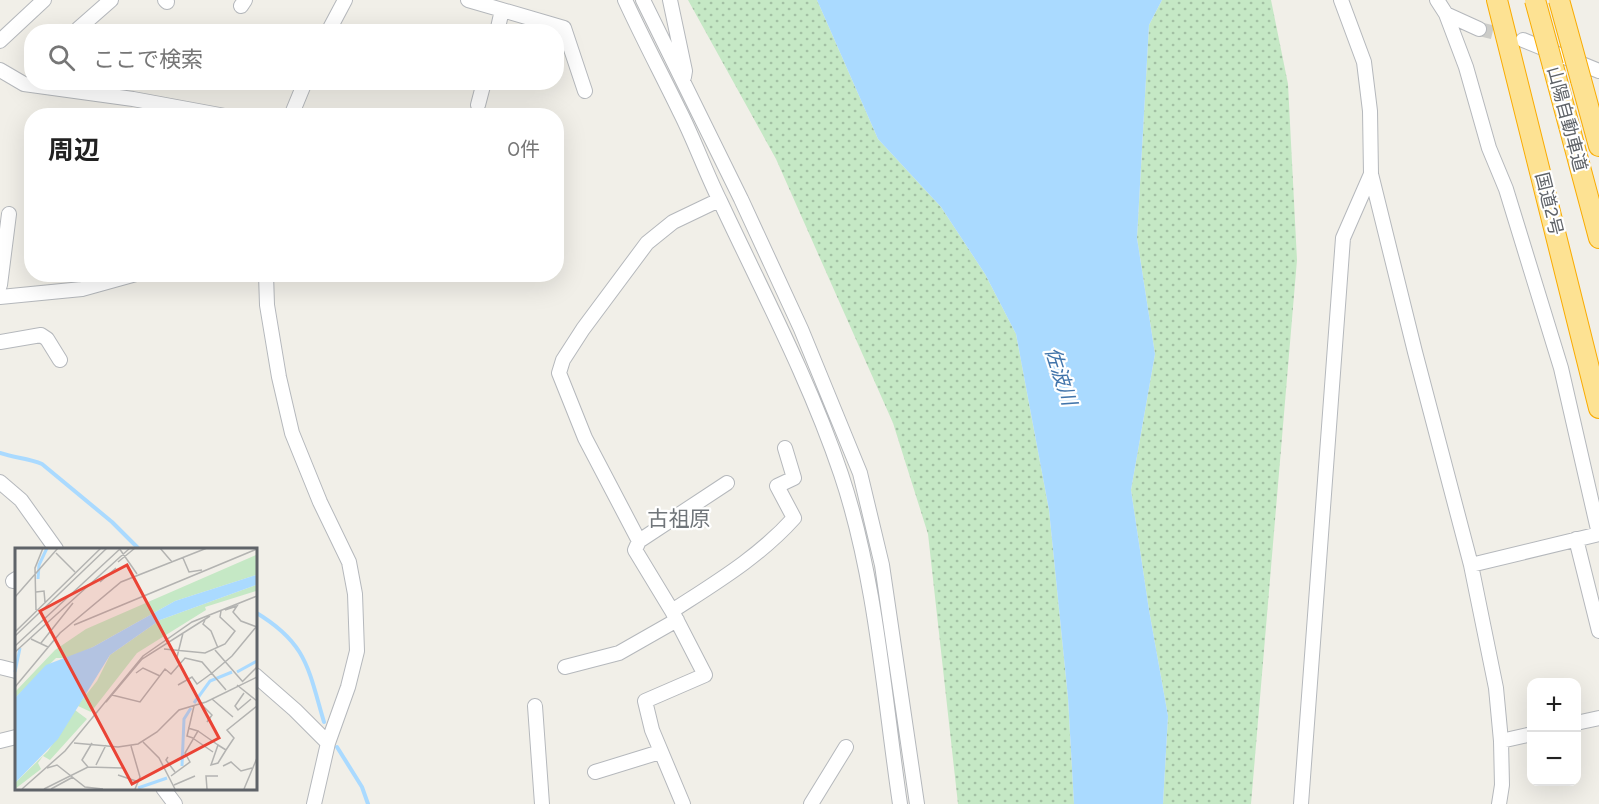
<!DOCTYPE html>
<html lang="ja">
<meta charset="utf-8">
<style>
body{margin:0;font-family:Figtree,"Noto Sans JP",sans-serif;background:#f2f2f2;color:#222}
.controls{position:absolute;right:18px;bottom:18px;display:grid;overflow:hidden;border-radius:12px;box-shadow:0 6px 24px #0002}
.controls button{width:54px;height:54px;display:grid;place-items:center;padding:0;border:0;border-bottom:2px solid #e0e0e0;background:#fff;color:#222;font:30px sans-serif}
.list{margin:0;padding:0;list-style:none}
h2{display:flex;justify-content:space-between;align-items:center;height:78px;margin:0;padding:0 24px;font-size:26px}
h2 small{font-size:20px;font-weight:400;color:#767676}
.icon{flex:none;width:33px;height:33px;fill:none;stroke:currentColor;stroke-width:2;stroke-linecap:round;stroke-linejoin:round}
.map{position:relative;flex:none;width:1599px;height:804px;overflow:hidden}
.search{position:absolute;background:#fff;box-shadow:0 6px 24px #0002;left:24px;top:24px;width:540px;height:66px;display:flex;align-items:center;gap:15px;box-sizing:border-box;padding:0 21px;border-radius:24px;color:#767676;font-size:22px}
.panel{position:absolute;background:#fff;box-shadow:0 6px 24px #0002;left:24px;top:108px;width:540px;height:174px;border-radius:24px}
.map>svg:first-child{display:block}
.grass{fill:url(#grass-dots)}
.water{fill:#aadaff}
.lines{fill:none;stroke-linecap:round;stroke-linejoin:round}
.stream{stroke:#aadaff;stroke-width:4}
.minor-tunnel{stroke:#ccccc8;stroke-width:14;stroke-dasharray:14 7;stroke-linecap:butt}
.minor-casing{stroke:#b5b8bc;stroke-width:16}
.highway-casing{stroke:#f9ab00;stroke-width:22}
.minor{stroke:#fff;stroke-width:14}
.highway{stroke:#fde293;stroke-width:20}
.highway-bridge-casing{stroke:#f9ab00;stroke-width:22;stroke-linecap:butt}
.highway-bridge{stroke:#fde293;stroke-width:20}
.labels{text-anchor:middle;stroke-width:4.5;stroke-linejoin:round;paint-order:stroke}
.street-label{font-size:18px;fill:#5f6368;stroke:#fff}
.water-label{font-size:20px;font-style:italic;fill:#4174aa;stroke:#fff}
.quarter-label{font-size:21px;fill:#70757a;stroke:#fff}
.inset-river{fill:none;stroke:#aadaff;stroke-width:3}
.inset-road{fill:none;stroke:#b3b3b1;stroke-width:1.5}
.view{fill:#ea4335;fill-opacity:0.15;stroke:#ea4335;stroke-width:3}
.inset-edge{fill:none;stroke:#5f6368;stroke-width:3}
</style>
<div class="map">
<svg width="1599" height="804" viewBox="0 0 1599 804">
<defs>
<pattern id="grass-dots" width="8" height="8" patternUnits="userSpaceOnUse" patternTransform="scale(1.5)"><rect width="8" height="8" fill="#c5e8c5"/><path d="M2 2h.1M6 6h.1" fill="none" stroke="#a3c0a4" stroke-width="1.8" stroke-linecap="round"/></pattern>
</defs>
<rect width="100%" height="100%" fill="#f1efe8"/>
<path class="grass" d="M688,0H817L878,139L941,207L985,274L1016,334L1049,510L1068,698L1074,804H958L928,534L893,423L776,159Z
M1162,0H1271L1288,84L1297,260L1251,804H1163L1168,716L1149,610L1131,490L1155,354L1137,238L1149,25Z"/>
<path class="water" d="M817,0H1162L1149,25L1137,238L1155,354L1131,490L1149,610L1168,716L1163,804H1074L1068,698L1049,510L1016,334L985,274L941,207L878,139Z"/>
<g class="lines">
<path class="stream" d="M0,453C14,458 29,458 42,464L112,522L139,549
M255,612C307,643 308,668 324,722
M337,747L362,787L368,804"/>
<path class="minor-tunnel" d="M1479,29L1512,37"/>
<g class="minor-casing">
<path id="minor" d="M165,0L167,2
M468,0L564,28L585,91
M625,0C642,37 661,73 679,110C694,139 705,171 720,201C762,291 809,379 841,474C876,578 884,696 900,804
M643,0L741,199L801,329L860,473L882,565L917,804
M670,0L685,71L684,77
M1341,0L1364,62L1370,111L1371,174L1415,352L1471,565L1496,688L1501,741L1502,785L1499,804
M1437,0L1446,14L1466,67L1489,148L1506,189L1561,368L1599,534
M241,6L245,0
M1446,14L1479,29
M78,29L111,0
M328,32L345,0
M497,32L502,10
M1523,40L1599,71
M0,41L44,0
M0,70L24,84L133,99L225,116
M478,105L484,82
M291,116L305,82
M266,274L267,305L279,377L292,433L320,502L349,562L355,594L357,651L348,687L328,743L314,804
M0,285L9,214
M0,297L82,289L136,274
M0,342L41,335L47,339L60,360
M0,482L21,500L56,549
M1576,539L1599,631
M639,541L585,438L559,373L563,360L583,329L647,243L673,222L719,200
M1471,565L1599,534
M13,581L16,579
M672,611C715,583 759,557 794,518L777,486L794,478L785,448
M0,667L16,671
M565,667L619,653L677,620
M255,675L295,710L328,743
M535,706L542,804
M1576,723L1599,718
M0,741L16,737
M1501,741L1532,734
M595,772L660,752
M163,788L175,804
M683,804L652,730L645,701L705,675L672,611L635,550L639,541L727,483
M811,804L846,747
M1301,804L1343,238L1371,174"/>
</g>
<g class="highway-casing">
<path id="highway" d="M1497,0L1599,408
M1553,66L1599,238
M1581,80L1599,146"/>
</g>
<use href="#minor" class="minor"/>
<use href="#highway" class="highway"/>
<g class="highway-bridge-casing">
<path id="highway-bridge" d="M1535,0L1553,66
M1559,0L1581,80"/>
</g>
<use href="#highway-bridge" class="highway-bridge"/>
</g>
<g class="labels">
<g class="street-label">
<text transform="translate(1567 119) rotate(75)" y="6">山陽自動車道</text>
<text transform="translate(1549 204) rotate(76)" y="6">国道2号</text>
</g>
<g class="water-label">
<text transform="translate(1061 376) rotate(72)" y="7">佐波川</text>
</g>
<g class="quarter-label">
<text x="679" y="526">古祖原</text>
</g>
</g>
<g transform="translate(15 548)">
<rect width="242" height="242" fill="#f1efe8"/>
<path d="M241,7V27L160,53L78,99L54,110H41L0,150V144L40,102L71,81ZM241,37V43L190,59L191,62L122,105L76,164L63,158L60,162L72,171L35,212L28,208L23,215L26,221L0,241V235L33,203L63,157L82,133L95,107L145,72Z" fill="#c5e8c5"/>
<path d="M241,27V37L145,72L95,107L43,191L0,235V150L31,117L78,99L160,53Z" fill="#aadaff"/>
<path class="inset-river" d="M23,31L24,17L32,0M0,124L5,100M222,124L242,113M179,155L195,133L217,124M167,218L169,171L176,160M123,240L152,230"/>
<path class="inset-road" d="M104,0L122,26M145,0L157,14M41,5L60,24M168,10L174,24L187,22M103,14L120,0M85,34L101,20M21,44L29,43L30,54M0,49L43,0M21,62L20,20L28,0M210,62L222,58L218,64L226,73L242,79M190,72L188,76L196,83L203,100M59,77L242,1M0,84L86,0M0,88L92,0M16,91L33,99M26,95L58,55M0,98L106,0M149,101L190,105L210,96L220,83L205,69L206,63M200,102L228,134M0,104L115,0M162,109L168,85M121,125L128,120L145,128M228,133L242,119M163,137L177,129L182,136L197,125L217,108L241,79M222,137L242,153M0,139L45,85L106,34L192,0M229,145L220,158L223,162L236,151M97,147L125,154L150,121L156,126L170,110L187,114L211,142M197,151L218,169M91,154L127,111L195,68M186,156L197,167L192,174M183,183L203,197M178,190L172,188L179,158M179,191L198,204M128,194L144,210L160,241M59,195L103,199L123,196L142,184L164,162L191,154L242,129M116,198L125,229L120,241M211,202L203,197L196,217L203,215L211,202L219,190L212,182L242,158M153,209L151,212L160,224M81,217L91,197M208,218L216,214L226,223L237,220M73,219L67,212L77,195M32,220L42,217L70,239L88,241M103,227L124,234M156,228L175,214L170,205L183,183L173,180M159,237L180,228M7,241L50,203L128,108L177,74L242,48M29,241L73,219L107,220M36,241L58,229M192,241L191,228H203M229,241L242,210"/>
<path class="view" d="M112,17L204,190L117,236L25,63Z"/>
<rect width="242" height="242" class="inset-edge"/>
</g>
</svg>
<div class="controls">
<button>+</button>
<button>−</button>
</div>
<div class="search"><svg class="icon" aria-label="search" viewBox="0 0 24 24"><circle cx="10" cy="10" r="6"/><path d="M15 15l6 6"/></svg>ここで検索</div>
<section class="panel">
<h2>周辺<small>0件</small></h2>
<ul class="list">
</ul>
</section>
</div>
